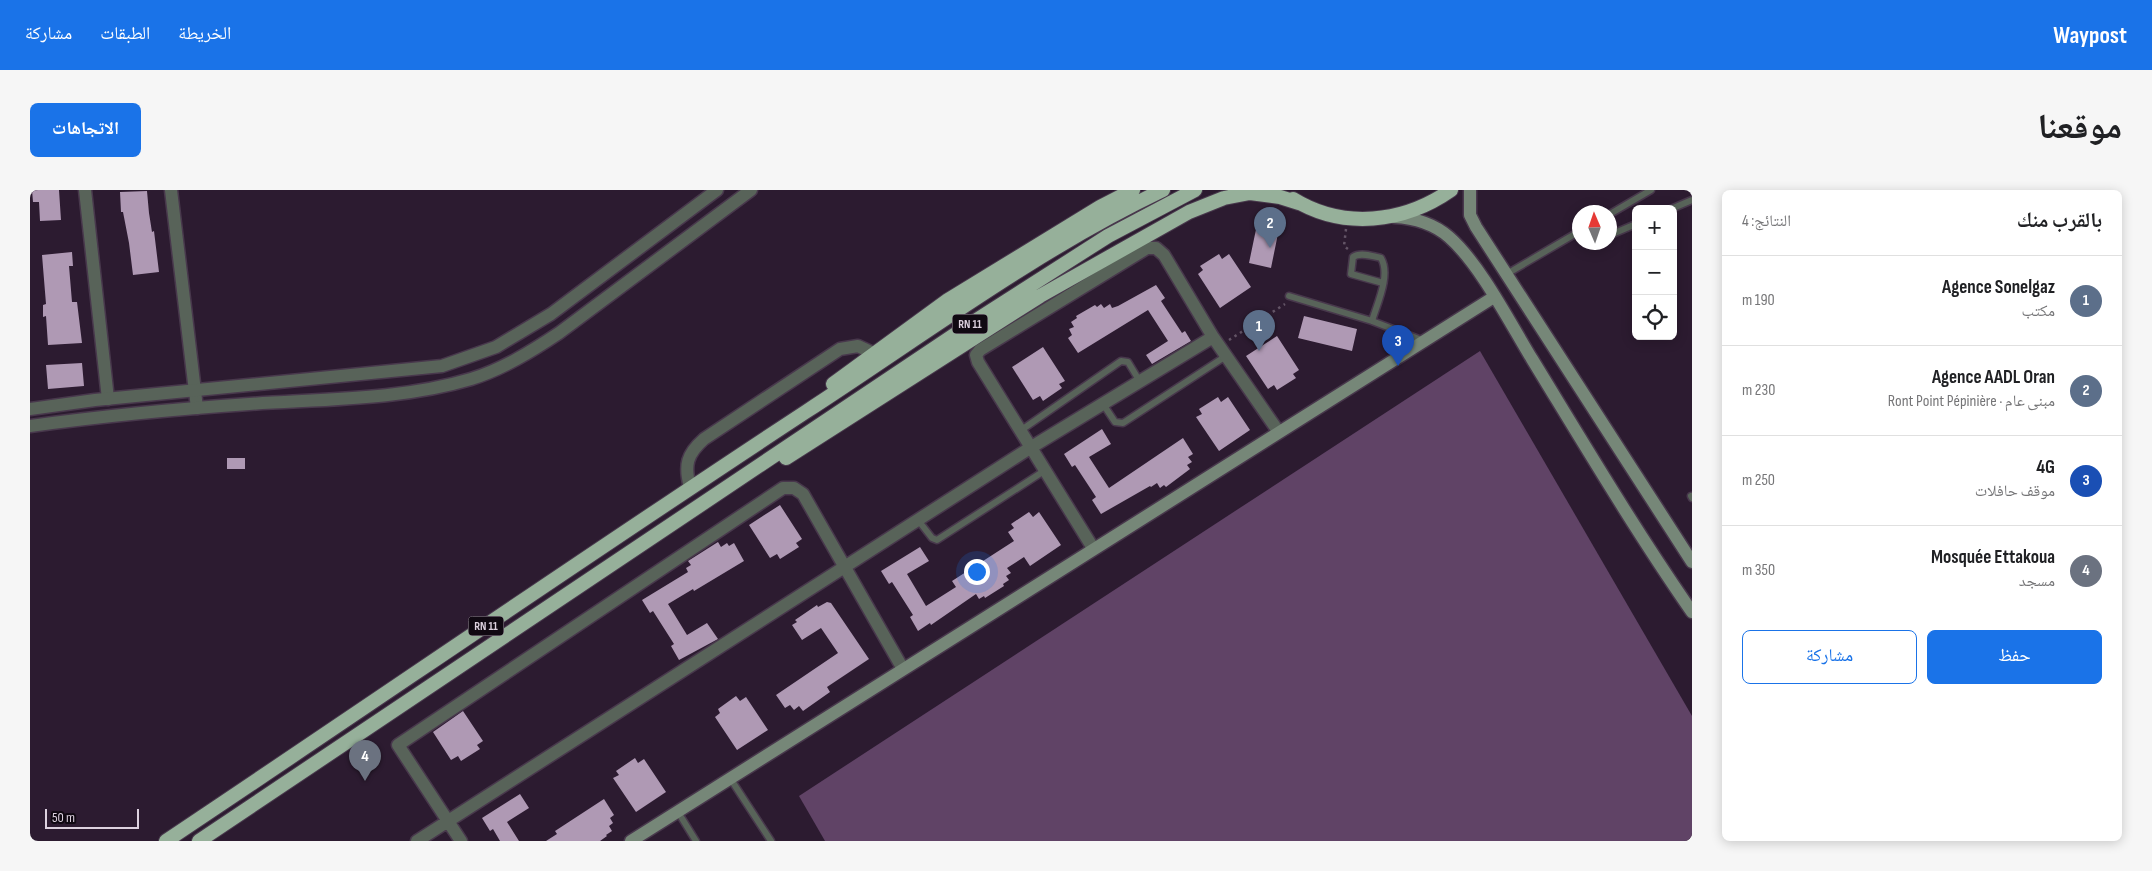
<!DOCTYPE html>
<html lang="ar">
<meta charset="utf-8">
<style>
body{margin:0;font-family:"Sofia Sans Condensed","Noto Naskh Arabic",sans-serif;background:#f6f6f6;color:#202124;direction:rtl}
.controls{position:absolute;right:15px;top:15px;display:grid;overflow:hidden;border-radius:8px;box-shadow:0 2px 12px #0003}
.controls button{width:45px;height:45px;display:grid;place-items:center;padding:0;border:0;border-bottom:1px solid #e0e0e0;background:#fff;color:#202124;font:25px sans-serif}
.compass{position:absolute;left:1542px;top:15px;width:45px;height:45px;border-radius:50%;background:#fff;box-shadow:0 2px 12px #0003;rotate:358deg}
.scale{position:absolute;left:15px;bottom:12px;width:94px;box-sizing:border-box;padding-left:5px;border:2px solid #ddd1df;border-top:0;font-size:14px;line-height:18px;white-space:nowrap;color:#ddd1df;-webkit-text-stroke:4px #100912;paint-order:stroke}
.you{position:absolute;left:946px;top:381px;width:18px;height:18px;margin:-12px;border:4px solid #fff;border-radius:50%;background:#1a73e8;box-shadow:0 0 0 8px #1a73e833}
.badge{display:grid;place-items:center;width:32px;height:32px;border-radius:50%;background:#1a73e8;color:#fff;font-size:16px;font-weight:700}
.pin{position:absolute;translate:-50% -41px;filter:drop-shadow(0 1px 2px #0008)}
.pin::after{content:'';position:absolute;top:26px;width:18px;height:15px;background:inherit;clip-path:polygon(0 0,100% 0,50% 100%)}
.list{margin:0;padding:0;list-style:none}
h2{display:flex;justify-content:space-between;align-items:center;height:65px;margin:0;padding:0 20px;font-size:21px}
h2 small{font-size:16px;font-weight:400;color:#757577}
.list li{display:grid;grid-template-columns:32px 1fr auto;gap:15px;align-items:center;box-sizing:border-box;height:90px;padding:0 20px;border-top:1px solid #e0e0e0}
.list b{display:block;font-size:19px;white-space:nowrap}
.list p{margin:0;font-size:16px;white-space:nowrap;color:#757577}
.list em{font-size:16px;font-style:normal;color:#757577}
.actions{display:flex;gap:10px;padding:15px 20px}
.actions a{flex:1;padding:11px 0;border:1px solid #1a73e8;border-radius:8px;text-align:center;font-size:18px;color:#1a73e8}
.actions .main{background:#1a73e8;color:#fff}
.icon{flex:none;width:28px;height:28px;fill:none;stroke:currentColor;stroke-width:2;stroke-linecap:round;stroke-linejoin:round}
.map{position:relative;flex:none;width:1662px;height:651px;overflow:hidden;direction:ltr;border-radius:8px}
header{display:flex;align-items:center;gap:30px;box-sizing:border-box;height:70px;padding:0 25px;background:#1a73e8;color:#fff}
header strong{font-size:24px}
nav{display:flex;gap:28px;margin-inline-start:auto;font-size:18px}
.intro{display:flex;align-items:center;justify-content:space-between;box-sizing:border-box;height:120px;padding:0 30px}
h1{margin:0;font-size:35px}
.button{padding:12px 22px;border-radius:8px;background:#1a73e8;color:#fff;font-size:18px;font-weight:700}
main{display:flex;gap:30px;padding:0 30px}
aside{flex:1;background:#fff;border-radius:8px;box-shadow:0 2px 12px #0003}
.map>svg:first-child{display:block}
.forest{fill:#604366}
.building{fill:#af99b4}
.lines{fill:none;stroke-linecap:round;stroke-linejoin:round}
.service-casing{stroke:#48384c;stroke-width:9}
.minor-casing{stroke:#48384c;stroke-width:15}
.tertiary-casing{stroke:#48384c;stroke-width:15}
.secondary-casing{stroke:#48384c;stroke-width:15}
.trunk-casing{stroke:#48384c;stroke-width:16}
.path{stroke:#635466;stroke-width:2.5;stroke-dasharray:2.5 4;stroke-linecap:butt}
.service{stroke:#586359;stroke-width:6}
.minor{stroke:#586359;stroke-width:12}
.tertiary{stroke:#586359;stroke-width:12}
.secondary{stroke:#768778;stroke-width:12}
.trunk{stroke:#96b09a;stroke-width:14}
.labels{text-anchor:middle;stroke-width:5;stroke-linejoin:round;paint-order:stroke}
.shield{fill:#100912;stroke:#a095a2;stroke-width:1}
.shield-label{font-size:12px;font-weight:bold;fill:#ddd1df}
</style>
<header>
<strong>Waypost</strong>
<nav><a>الخريطة</a><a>الطبقات</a><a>مشاركة</a></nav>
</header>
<div class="intro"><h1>موقعنا</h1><a class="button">الاتجاهات</a></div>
<main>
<aside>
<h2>بالقرب منك<small>النتائج: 4</small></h2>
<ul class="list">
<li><span class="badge" style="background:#5c6f8a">1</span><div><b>Agence Sonelgaz</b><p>مكتب</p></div><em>190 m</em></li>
<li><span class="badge" style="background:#5c6f8a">2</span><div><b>Agence AADL Oran</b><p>مبنى عام · Ront Point Pépinière</p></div><em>230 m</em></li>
<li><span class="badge" style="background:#1a4fb4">3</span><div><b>4G</b><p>موقف حافلات</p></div><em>250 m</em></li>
<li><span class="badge" style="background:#6b7280">4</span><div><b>Mosquée Ettakoua</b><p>مسجد</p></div><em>350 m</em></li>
</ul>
<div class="actions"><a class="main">حفظ</a><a>مشاركة</a></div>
</aside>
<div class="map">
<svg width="1662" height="651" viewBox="0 0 1662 651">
<rect width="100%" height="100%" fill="#2c1b30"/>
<path class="forest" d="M1450,161L1662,526V651H795L769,606Z"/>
<path class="building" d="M2,0H29L31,30L10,31L9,12H3Z
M117,1L119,23L122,42L124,41L129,82L103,85L99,53L93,22H91L90,2Z
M1229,25L1251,29L1241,78L1219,73Z
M42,62L43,76H39L42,112H47L52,153L18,155L16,126L13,127V115L16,114L12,65Z
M1189,64L1192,69L1199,64L1221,97L1190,118L1168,84L1173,80L1170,76Z
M1126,95L1135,108L1131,111L1152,143L1155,141L1161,151L1122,174L1116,165L1138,151L1118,120L1048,163L1038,148L1042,145L1039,139L1044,137L1041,132L1047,128L1046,126L1065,115L1067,117L1071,114L1074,118L1080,114L1082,118L1088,116Z
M1274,126L1327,139L1322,161L1268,148Z
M1247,146L1269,180L1263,184L1266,188L1247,200L1244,195L1238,199L1216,166Z
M1013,157L1035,191L1029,194L1032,198L1013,211L1010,206L1003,210L982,177Z
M52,173L54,196L18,199L16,175Z
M1188,207L1191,212L1198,207L1220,240L1189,261L1166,227L1172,224L1169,219Z
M1072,239L1081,254L1059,267L1079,298L1153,248L1163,264L1158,267L1162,272L1157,275L1160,279L1136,297L1134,295L1130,298L1127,293L1121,297L1120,296L1071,324L1062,310L1066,307L1045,275L1042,277L1034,264Z
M197,268H215V279H197Z
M750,315L772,349L766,353L769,357L750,369L747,364L740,368L719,335Z
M999,322L1003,327L1009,322L1031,355L1000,376L994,367L977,378L981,383L976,386L979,390L973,394L974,396L955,408L954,406L949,409L946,404L901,435L900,433L888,441L880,427L883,425L862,392L859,394L851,381L890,357L899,371L877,384L896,416L926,397L922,391L984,351L978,342L984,338L981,334Z
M688,352L691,357L697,353L699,356L704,353L714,371L664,401L663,399L638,414L657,445L677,433L688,449L649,470L641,456L644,454L623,421L620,423L612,410L658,382L656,378L661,375L658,371Z
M797,412L801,413L839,469L797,497L800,502L773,521L769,516L764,520L760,515L755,518L746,505L808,463L791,438L772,450L762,435L767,432L765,430L787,415L788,417Z
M706,506L710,511L716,507L738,540L707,560L685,527L690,523L688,519Z
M433,521L453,551L447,555L450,559L431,571L428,566L421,570L403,542Z
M605,568L608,573L614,569L636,602L606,622L583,588L589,585L586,581Z
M490,604L499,618L477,632L489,651H470L463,639L460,641L452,628Z
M574,609L584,625L580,628L583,633L579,636L582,641L576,645L577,646L570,651H516L527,644L525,641Z"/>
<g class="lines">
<g class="service-casing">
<path id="service" d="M1641,19L1662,10
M1580,24L1621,0
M1580,45L1606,34
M1475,85L1550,41
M1259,106L1342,131L1394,151
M1342,131C1347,114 1361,85 1351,68C1343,66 1330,62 1323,67L1321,84L1353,93
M1073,214L1085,232L1093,233L1196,166
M990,241L1091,171L1098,172L1109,190
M1661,306L1662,308
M888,330L902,348L907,350L1014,281
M700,588L741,651
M648,622L666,651"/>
</g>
<g class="minor-casing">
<path id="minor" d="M55,0L78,209
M141,0L167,218
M660,297C654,275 657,264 674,249L810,159L828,156L843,163
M1063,358L948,172L946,165L950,160L1117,58H1126L1134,65L1183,147
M387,651L1000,258L1183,147L1248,241
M431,651L368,555L753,298H764L773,304L873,479"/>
</g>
<g class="tertiary-casing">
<path id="tertiary" d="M0,219L65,210L412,176L466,157L521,124L687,0
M0,236C73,226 146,219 219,214C293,209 371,210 441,189C473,179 502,161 529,143L721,0"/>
</g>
<g class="secondary-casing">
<path id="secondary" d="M1440,0V25L1446,37L1662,372
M1364,27C1385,28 1403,33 1419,47C1450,74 1480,133 1502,169C1554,254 1605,340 1662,422
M601,651L1464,107"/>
</g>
<g class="trunk-casing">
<path id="trunk" d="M1263,9C1313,40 1374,33 1421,0
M803,194L918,110L1070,17L1103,0
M756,268L1010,106L1159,22L1194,8L1220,3L1250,7L1269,13
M136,651C350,508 562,362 777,221C894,145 1007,60 1133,0
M169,651L945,131L1078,46L1165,0"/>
</g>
<path class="path" d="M1316,39L1314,56L1318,59
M1199,150L1255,114"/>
<use href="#service" class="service"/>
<use href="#minor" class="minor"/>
<use href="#tertiary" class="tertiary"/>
<use href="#secondary" class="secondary"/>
<use href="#trunk" class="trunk"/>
</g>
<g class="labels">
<g class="shield">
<rect x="922.5" y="124.5" width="35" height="19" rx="4"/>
<rect x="438.5" y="426.5" width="35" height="19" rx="4"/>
</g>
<g class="shield-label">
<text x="940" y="138">RN 11</text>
<text x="456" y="440">RN 11</text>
</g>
</g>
</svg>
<div class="controls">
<button>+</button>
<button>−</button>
<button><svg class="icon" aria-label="locate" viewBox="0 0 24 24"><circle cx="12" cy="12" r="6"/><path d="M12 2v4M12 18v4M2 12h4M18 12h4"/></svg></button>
</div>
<svg class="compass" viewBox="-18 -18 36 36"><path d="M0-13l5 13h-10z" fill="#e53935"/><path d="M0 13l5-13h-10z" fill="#757577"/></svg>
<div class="scale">50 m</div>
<div class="you"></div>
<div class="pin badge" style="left:1229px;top:161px;background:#5c6f8a">1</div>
<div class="pin badge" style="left:1240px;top:58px;background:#5c6f8a">2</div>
<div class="pin badge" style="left:1368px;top:176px;background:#1a4fb4">3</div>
<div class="pin badge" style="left:335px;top:591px;background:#6b7280">4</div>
</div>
</main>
